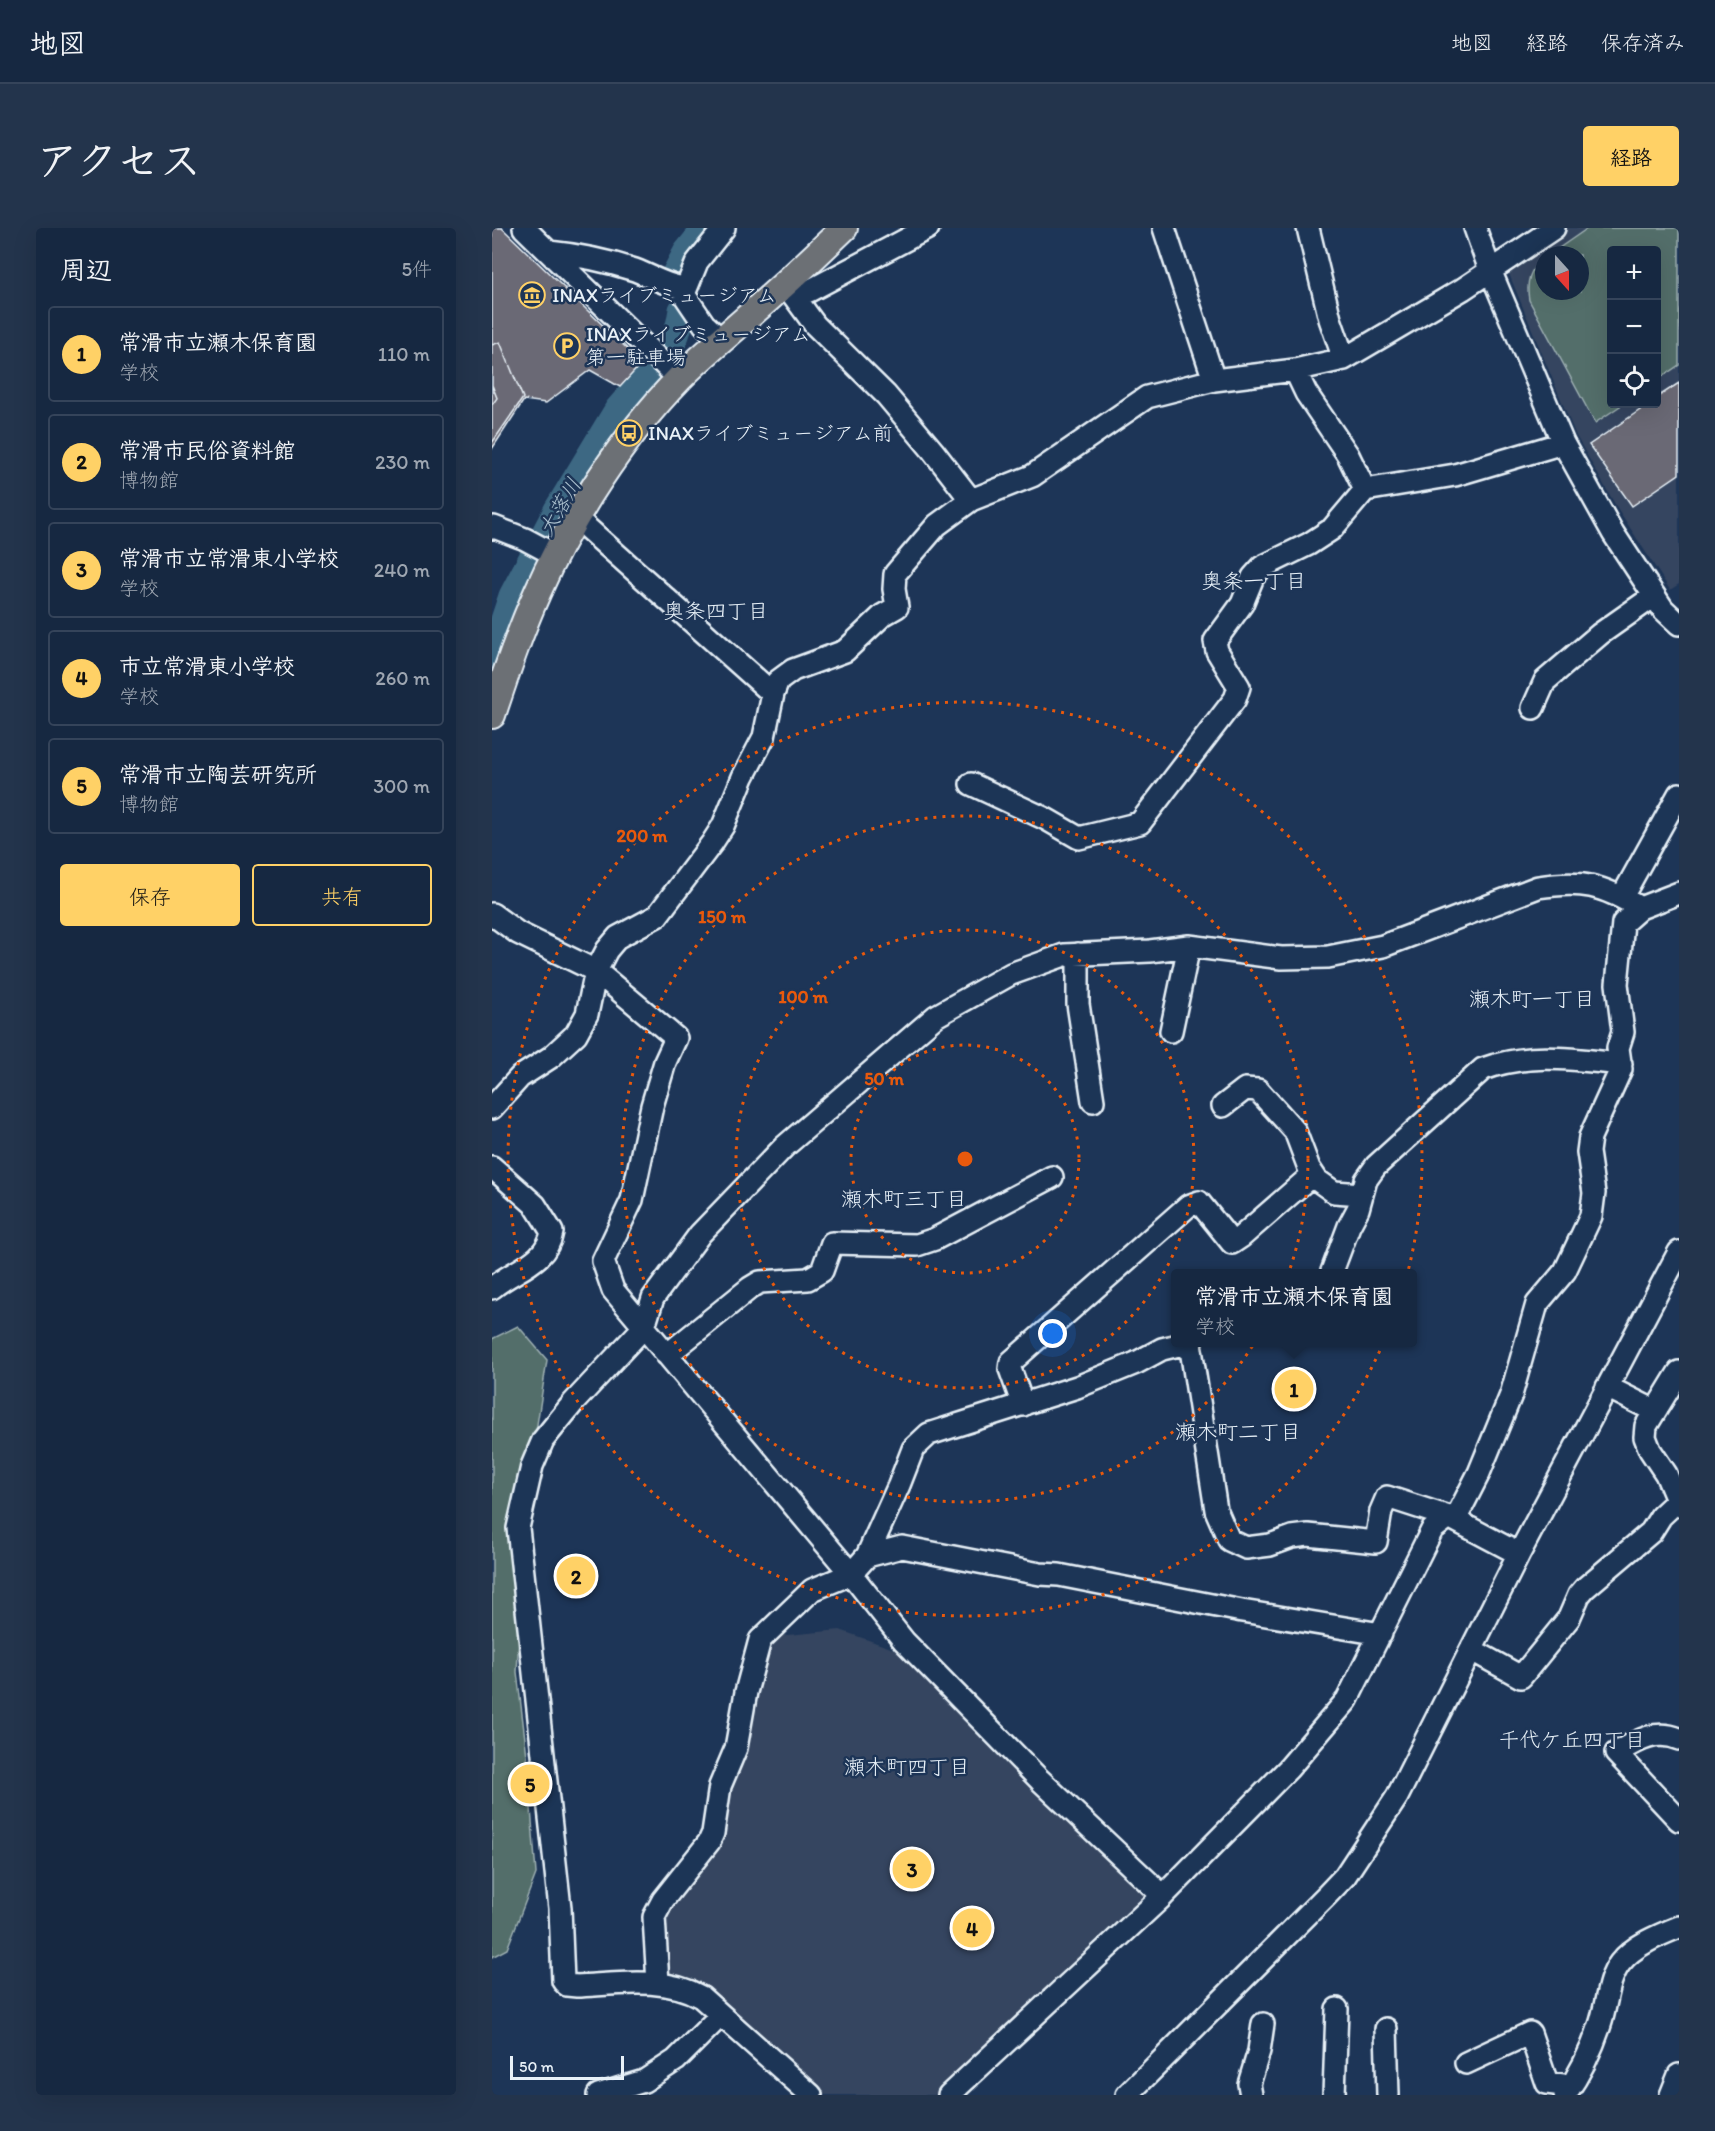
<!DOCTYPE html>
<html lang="ja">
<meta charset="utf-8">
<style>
body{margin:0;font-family:Itim,"Klee One",sans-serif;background:#23344c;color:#f1f3f6}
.controls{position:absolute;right:18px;top:18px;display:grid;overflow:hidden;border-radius:6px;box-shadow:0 6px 24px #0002}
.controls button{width:54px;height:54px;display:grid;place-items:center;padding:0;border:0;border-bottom:2px solid #35445a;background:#162841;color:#f1f3f6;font:30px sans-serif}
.compass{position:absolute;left:1043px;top:18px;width:54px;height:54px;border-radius:50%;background:#162841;box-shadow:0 6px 24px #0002;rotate:159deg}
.scale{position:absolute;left:18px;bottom:15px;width:114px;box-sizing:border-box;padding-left:6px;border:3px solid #e8f1f8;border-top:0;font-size:16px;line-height:21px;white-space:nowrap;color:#e8f1f8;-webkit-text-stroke:4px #1d3557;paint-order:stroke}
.you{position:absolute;left:561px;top:1106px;width:21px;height:21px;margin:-15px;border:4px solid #fff;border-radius:50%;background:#1a73e8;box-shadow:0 0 0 9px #1a73e833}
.badge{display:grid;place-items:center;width:39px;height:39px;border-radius:50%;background:#ffd166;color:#111;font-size:20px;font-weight:700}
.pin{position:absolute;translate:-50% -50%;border:3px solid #fff;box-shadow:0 2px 6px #0006}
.popup{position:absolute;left:679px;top:1041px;width:246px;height:78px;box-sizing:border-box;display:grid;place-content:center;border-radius:6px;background:#162841;filter:drop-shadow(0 2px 4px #0005);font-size:20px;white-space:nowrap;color:#9ea6b1}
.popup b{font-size:22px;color:#f1f3f6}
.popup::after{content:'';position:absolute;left:50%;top:100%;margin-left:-12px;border:12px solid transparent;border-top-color:#162841}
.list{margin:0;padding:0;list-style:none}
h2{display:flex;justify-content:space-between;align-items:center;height:78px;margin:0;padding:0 24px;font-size:26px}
h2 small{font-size:20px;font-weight:400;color:#9ea6b1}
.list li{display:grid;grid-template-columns:39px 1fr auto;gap:18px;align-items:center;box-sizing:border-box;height:96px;margin:0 12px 12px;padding:0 12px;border:2px solid #35445a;border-radius:6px}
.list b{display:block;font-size:22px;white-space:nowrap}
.list p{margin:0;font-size:20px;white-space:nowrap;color:#9ea6b1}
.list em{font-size:20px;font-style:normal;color:#9ea6b1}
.actions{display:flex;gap:12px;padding:18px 24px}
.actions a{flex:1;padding:14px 0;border:2px solid #ffd166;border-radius:6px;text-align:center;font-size:21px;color:#ffd166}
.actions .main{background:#ffd166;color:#111}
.icon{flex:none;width:33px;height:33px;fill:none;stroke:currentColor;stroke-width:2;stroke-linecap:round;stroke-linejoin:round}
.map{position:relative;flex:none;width:1187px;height:1867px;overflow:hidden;border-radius:6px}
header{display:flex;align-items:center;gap:36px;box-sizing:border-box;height:84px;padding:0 30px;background:#162841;border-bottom:2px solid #35445a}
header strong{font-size:28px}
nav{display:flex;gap:33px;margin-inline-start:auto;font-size:21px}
.intro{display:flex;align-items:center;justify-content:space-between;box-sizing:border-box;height:144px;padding:0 36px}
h1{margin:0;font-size:42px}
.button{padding:15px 27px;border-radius:6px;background:#ffd166;color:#111;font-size:21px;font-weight:700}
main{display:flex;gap:36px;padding:0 36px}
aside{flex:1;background:#162841;border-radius:6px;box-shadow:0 6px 24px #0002}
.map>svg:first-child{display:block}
.built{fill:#344560;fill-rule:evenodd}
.green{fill:#536e6b;stroke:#9eb0b2;stroke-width:1.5}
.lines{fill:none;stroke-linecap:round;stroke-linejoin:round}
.river{stroke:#3d6883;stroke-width:27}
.building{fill:#6b6974;stroke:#e8f1f8;stroke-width:1.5}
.minor-casing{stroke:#e8f1f8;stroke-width:26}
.major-casing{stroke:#e8f1f8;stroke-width:30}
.minor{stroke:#1d3557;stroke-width:21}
.major{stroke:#6c6f75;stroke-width:26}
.ring{fill:none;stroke:#e8590c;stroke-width:3;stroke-dasharray:3 6}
.labels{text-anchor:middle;stroke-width:5;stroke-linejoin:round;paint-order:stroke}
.poi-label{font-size:20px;fill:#e8f1f8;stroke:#1d3557;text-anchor:start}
.water-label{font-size:21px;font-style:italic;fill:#acc1cf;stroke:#1d3557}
.neighbourhood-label{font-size:21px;fill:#e8f1f8;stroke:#1d3557}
.centre{fill:#e8590c;stroke:#1d3557;stroke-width:3}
.ring-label{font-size:18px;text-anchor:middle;font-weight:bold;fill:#e8590c;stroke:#1d3557;stroke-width:5;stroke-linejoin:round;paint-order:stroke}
</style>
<header>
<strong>地図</strong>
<nav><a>地図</a><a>経路</a><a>保存済み</a></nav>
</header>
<div class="intro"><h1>アクセス</h1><a class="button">経路</a></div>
<main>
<aside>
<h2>周辺<small>5件</small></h2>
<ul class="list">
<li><span class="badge">1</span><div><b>常滑市立瀬木保育園</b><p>学校</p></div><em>110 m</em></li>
<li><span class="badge">2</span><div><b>常滑市民俗資料館</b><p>博物館</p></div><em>230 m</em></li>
<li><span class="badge">3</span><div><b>常滑市立常滑東小学校</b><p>学校</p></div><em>240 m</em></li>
<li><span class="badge">4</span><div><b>市立常滑東小学校</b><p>学校</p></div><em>260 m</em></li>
<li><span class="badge">5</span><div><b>常滑市立陶芸研究所</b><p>博物館</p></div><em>300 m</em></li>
</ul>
<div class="actions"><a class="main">保存</a><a>共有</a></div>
</aside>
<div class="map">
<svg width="1187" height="1867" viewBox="0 0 1187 1867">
<rect width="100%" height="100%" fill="#1d3557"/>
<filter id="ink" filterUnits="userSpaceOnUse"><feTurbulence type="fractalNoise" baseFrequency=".0167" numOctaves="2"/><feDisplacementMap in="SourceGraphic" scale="12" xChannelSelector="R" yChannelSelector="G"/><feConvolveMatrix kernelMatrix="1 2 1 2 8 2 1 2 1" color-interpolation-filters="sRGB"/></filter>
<g filter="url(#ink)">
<path class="built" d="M1075,0H1187V356L1178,362L1124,278L1084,208L1015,41ZM1120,22H1164V176H1120ZM1052,27H1088V63H1052Z
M348,1402L427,1430L671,1668L457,1867H319L209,1769L166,1755L171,1672L217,1614L254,1464L285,1408Z"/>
<path class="green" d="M1096,0H1187V137L1165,152L1164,22H1120V176H1131L1103,195L1037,72C1034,54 1037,41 1052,30V63H1088V27H1057Z
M26,1098L55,1132L35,1261L25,1444L35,1528L44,1646L15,1721L0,1729V1111Z"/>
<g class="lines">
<path class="river" d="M189,54L183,46L194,25L214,0
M176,122C185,110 188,96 190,82
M0,428L20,368L65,282L126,181L159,143"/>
</g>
<path class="building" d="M0,0H10L150,135L128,159L98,142L54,175L32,172L0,221Z
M8,114L31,170L0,215V177L5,170L0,157V117Z
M1187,155V246L1140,278L1097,217L1157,176H1164V170Z"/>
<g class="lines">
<g class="minor-casing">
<path id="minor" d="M32,0L187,151
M672,0L722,152
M816,0L838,91L852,131
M983,0L998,42L1071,215L1121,305L1171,381L1187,396
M57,24C87,27 115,33 143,42C159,48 171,56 187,59L212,96L230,113
M293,56L323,97L394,167L441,223L479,272
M293,56L317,63L436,0
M192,66L205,34L232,0
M803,142L814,165L856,227L873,262
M84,290L281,466
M0,300L2,299L33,311L63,327
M1041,480L1053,453L1108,406L1162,368
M479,556L554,591L587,610L648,595L743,471L747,459L725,423L723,413L750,376L761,349L770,339L817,316L840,301L873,262L963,247L1071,215
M1130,669L1187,566
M0,686L26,705L104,743L184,810L173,834L160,878L140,972L111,1033L121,1062L359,1346L412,1413L548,1552L671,1668
M586,726V776L601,873
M679,803L697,718
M731,878L753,861L766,862L803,903L817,940L825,952L842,964L870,966
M0,880L28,849L59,829L84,806L95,786L104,743L115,722L126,709L165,688L220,615L231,598L251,549L272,509L281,466L286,453L301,442L353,423L391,387L405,379L402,361L403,346L445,297L479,272L540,248L655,169L722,152L803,142L852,131L971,61L1062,0
M0,939L43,977L60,1004C55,1035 21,1042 0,1060
M839,1046L857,998L866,981L874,952L884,938L991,841C1037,824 1081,831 1129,836
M698,1115L724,1282L737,1312L754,1320L778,1317L800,1309L816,1307L884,1314L889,1283L895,1269L957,1289
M175,1127L258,1060L268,1054L316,1051L330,1043L340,1015L425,1017L443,1011L560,949
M1187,1144L1154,1198L1153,1209L1158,1222L1174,1246L1187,1277
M1115,1159L1163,1183
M531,1177L518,1141L519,1134L696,978L707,974L740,1015L749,1009L820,947
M963,1292L987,1245L1019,1167L1045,1076L1073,1043L1099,988L1102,965L1096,924L1098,909L1129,841L1126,820L1131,804L1125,756L1131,695L1148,680L1187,665
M375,1328L410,1319L548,1346L567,1347L750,1383L889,1406
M980,1422L1029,1449L1077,1390L1087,1367L1093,1360L1159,1304L1169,1288L1185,1273
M1187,1511C1163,1501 1145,1513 1124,1525L1187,1592
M166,1755L162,1689L171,1672L217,1614L221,1605L228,1558L244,1520L254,1464L268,1412L320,1362L359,1346L375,1328L407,1257L421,1221L437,1206L585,1159L644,1135L670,1121L699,1114
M894,1801L896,1867
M974,1835L1038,1805L1055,1855L1079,1858
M106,1867L152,1853L184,1832L229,1787
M319,1867L209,1769C172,1748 126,1756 85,1758L75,1757L71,1753L68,1680L26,1300L40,1238L51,1212L81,1175L152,1099L161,1070L208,1006L292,919L444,788L519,746L572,727L658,723L697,718L789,730L836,729L891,718L1046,659C1090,652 1110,657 1148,680
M457,1867L671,1668L796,1541L855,1472L940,1302L957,1289L1027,1326
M635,1867L834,1668L853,1648L905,1569L1027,1326L1187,1024
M759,1867L757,1856L767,1823L771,1796
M842,1867L845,1781
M1073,1867C1088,1846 1100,1821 1108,1797C1115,1777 1115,1752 1128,1735C1142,1717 1167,1707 1187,1699
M1179,1867L1187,1847"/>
</g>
<g class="major-casing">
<path id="major" d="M0,487C14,445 28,403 46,363C78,290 131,209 187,151C209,128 235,108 258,87C290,59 321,30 352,0"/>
</g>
<use href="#minor" class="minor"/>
<use href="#major" class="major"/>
</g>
</g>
<g class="ring">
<circle cx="473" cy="931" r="114"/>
<circle cx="473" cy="931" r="229"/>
<circle cx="473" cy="931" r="343"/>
<circle cx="473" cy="931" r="457"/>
</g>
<defs>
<g id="museum-ring" transform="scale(1.35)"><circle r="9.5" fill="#1d3557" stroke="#ffd166" stroke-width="1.5"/><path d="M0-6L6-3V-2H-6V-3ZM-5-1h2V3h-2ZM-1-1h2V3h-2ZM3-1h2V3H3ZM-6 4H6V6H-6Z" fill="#ffd166"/></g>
<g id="parking-ring" transform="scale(1.35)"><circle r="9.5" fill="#1d3557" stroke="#ffd166" stroke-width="1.5"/><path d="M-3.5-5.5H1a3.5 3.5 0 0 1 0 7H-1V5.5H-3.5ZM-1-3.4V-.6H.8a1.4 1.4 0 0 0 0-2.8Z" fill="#ffd166"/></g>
<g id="bus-ring" transform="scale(1.35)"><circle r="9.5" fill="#1d3557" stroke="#ffd166" stroke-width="1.5"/><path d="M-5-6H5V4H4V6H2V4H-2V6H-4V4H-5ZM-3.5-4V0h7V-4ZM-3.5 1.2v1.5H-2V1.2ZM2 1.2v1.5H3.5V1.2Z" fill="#ffd166"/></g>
</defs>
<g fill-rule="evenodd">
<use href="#museum-ring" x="40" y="67"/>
<use href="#parking-ring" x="75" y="118"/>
<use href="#bus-ring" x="137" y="205"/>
</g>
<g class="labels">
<g class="poi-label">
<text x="60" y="74">INAXライブミュージアム</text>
<text x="94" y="113">INAXライブミュージアム<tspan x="94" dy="23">第一駐車場</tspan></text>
<text x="156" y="212">INAXライブミュージアム前</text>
</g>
<g class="water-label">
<text transform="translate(68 279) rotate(-60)" y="7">大落川</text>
</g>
<g class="neighbourhood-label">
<text x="762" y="360">奥条一丁目</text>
<text x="224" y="390">奥条四丁目</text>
<text x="1040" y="778">瀬木町一丁目</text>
<text x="412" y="978">瀬木町三丁目</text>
<text x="746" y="1211">瀬木町二丁目</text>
<text x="1080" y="1519">千代ケ丘四丁目</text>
<text x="415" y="1546">瀬木町四丁目</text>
</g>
</g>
<circle cx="473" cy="931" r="9" class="centre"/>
<g class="ring-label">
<text x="150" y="614">200 m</text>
<text x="230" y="695">150 m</text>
<text x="311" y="775">100 m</text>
<text x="392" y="857">50 m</text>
</g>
</svg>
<div class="controls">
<button>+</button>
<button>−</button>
<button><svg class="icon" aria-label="locate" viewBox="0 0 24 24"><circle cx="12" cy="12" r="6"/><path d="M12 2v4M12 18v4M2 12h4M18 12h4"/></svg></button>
</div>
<svg class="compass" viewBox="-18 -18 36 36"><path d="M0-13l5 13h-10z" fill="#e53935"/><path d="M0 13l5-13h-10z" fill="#9ea6b1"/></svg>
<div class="scale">50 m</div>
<div class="you"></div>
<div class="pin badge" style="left:802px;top:1161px">1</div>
<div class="popup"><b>常滑市立瀬木保育園</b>学校</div>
<div class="pin badge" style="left:84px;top:1348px">2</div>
<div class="pin badge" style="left:420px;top:1641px">3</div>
<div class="pin badge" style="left:480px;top:1700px">4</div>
<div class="pin badge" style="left:38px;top:1556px">5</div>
</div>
</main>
